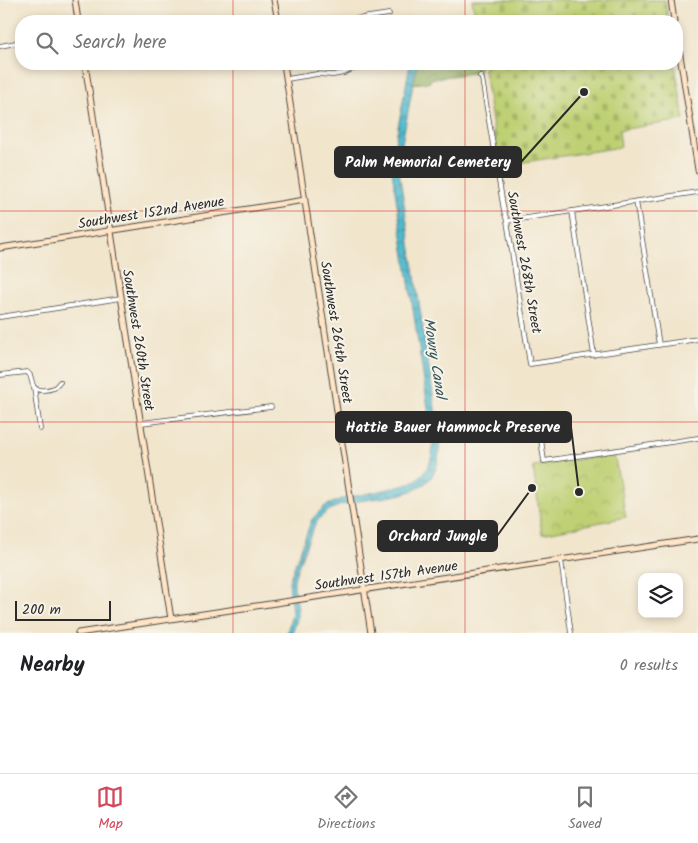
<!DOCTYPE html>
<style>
body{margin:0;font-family:Kalam,sans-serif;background:#f6f6f6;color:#202124}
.controls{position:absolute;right:15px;bottom:15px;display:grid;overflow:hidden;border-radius:10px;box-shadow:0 2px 8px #0003}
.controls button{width:45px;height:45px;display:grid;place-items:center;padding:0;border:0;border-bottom:1px solid #e0e0e0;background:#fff;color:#202124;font:25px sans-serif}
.scale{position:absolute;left:15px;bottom:12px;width:96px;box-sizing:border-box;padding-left:5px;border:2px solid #2b2b2b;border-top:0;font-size:14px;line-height:18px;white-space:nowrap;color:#2b2b2b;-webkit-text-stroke:4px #f7f3e8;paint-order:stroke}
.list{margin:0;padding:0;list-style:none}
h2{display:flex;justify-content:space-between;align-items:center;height:65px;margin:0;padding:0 20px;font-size:21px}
h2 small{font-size:16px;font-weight:400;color:#757577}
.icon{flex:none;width:28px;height:28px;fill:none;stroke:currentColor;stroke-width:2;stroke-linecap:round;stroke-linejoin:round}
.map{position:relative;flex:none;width:698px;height:633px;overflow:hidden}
.search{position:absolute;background:#fff;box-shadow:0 2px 8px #0003;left:15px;right:15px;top:15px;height:55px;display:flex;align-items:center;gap:12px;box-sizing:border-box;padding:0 18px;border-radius:20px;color:#757577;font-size:19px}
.sheet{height:140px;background:#fff}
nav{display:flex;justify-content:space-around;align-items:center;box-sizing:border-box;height:70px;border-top:1px solid #e0e0e0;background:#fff;font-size:14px;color:#757577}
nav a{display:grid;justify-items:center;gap:2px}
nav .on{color:#d1495b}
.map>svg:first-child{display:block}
.forest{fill:url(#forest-crowns);stroke:#606e48}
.cemetery{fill:url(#cemetery-stones);stroke:#747e4f}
.park{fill:url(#park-crowns);stroke:#747e4f}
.water{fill:url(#water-waves);stroke:#3e727c}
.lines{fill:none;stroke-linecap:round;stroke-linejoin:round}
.street-casing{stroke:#494743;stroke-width:5.5}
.secondary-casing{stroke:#494743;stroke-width:7}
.street{stroke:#fff;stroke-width:4}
.secondary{stroke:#ffe4c6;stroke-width:5}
.grid{fill:none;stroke:#d62828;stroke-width:1;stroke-opacity:0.55}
.labels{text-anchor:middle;stroke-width:4;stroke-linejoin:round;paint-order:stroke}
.street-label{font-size:14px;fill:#2b2b2b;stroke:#f7f3e8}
.water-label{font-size:15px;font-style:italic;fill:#36565c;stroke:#f7f3e8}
.leader{fill:none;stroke:#2b2b2b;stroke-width:2}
.callout-dot{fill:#2b2b2b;stroke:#f7f3e8;stroke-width:2}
.callout{fill:#2b2b2b;stroke:#2b2b2b;stroke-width:2}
.callout-label{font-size:15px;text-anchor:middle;font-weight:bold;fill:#fff}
</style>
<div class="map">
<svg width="698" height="633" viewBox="0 0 698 633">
<defs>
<pattern id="forest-crowns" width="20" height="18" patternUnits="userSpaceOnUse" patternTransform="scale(1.25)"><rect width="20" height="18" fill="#96b265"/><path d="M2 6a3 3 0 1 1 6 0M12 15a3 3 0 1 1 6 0" fill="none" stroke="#7b9153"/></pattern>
<pattern id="cemetery-stones" width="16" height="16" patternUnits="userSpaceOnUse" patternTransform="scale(1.25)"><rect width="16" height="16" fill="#bed073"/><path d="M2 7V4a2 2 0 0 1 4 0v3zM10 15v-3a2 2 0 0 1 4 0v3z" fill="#a3b364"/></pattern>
<pattern id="park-crowns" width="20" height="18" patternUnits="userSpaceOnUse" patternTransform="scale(1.25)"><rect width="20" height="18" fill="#bed073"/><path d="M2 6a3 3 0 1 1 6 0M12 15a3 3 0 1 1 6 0" fill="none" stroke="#a3b364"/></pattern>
<pattern id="water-waves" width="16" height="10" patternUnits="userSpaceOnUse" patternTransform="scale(1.25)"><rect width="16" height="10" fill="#50b9ce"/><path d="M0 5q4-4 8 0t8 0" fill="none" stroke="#4397a7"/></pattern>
</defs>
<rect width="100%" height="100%" fill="#f7f3e8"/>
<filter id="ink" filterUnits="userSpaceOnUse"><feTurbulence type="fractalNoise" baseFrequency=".02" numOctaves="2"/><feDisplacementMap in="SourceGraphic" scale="10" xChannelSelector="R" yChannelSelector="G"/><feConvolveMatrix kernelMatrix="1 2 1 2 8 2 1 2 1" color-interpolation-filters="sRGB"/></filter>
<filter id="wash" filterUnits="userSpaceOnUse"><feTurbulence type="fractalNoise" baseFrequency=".0096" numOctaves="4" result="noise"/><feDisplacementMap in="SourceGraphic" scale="20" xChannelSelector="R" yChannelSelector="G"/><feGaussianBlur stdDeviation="1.12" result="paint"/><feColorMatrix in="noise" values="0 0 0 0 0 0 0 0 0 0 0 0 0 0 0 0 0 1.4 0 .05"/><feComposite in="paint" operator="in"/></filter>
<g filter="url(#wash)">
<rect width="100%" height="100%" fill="#f1e5cc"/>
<path class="forest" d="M417,64H480L479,72L430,79V82L413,84Z"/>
<path class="cemetery" d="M472,0H665L668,21H476Z
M483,64H675L684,120L619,130L621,147L499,166Z"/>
<path class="park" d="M614,454L626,517L542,534L533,466Z"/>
<path class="water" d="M410,64H417L398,164L440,441C439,451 439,462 435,471C415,512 339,486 316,523C312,530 295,573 294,580C293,591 299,604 298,615C297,621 294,627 292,633H287L292,614L289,581L312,519L325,506L342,499L406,485C426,476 433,463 433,441L391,164Z"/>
</g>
<g filter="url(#ink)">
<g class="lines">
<g class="street-casing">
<path id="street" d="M342,21L389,14
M0,46L21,42
M480,76L482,79L504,211L507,221L530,364L698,339
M287,79L317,74L333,75L344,73L352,69L382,65
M636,201L659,345
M572,211L594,355
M507,221L698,192
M0,317L121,298
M0,375L27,372C33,376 30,381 34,387C37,392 49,390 54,388C56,387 58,384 60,382
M34,387L40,429
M538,418L544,461L698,438
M141,423L271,407
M561,560L571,633"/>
</g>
<g class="secondary-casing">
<path id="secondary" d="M75,0L78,21
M274,0L278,21
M671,0L674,21
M677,36L698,170
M85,64L171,619
M284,64L371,633
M0,248L305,200
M78,633L698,539"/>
</g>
<use href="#street" class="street"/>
<use href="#secondary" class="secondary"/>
</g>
</g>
<path class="grid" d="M233,0V21M465,0V21M233,64V633M465,64V633M0,211H698M0,422H698"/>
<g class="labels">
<g class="street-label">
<text transform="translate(151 212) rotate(-9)" y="5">Southwest 152nd Avenue</text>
<text transform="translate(525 262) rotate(80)" y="5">Southwest 268th Street</text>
<text transform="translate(337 332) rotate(81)" y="5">Southwest 264th Street</text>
<text transform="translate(139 340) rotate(81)" y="5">Southwest 260th Street</text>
<text transform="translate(386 575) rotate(-8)" y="5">Southwest 157th Avenue</text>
</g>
<g class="water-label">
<text transform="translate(435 358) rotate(81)" y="5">Mowry Canal</text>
</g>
</g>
<path class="leader" d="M584 92L521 162M579 492L571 427M532 488L497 536"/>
<g class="callout-dot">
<circle cx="584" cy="92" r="5"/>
<circle cx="579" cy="492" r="5"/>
<circle cx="532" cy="488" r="5"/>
</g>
<g class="callout">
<rect x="335" y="147" width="186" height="30" rx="5"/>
<rect x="336" y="412" width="235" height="30" rx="5"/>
<rect x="378" y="521" width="119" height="30" rx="5"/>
</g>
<g class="callout-label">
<text x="428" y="167">Palm Memorial Cemetery</text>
<text x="453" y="432">Hattie Bauer Hammock Preserve</text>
<text x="438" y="541">Orchard Jungle</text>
</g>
</svg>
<div class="controls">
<button><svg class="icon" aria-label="layers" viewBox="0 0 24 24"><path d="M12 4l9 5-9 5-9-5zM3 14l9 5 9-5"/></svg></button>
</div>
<div class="scale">200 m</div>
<div class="search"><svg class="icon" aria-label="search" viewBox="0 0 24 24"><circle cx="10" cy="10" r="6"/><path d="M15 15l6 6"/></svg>Search here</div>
</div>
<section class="sheet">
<h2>Nearby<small>0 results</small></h2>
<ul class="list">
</ul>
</section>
<nav>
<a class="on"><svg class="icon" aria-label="map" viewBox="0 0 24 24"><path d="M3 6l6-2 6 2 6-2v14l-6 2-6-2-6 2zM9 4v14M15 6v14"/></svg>Map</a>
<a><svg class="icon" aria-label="directions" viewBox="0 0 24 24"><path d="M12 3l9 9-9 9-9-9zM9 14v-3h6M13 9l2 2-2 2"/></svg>Directions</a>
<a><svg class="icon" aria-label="saved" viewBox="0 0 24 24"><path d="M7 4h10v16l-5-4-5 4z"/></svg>Saved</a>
</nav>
